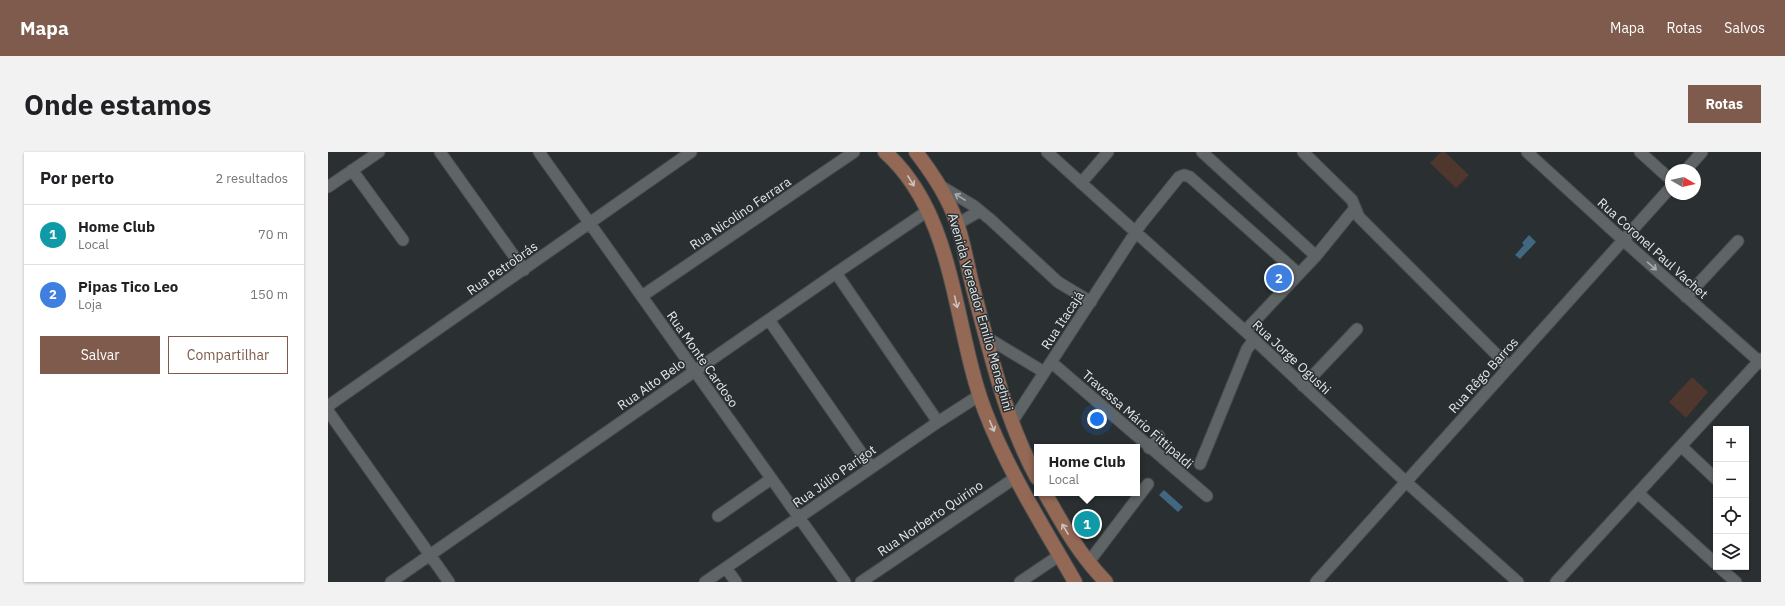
<!DOCTYPE html>
<html lang="pt">
<meta charset="utf-8">
<style>
body{margin:0;font-family:"IBM Plex Sans",sans-serif;background:#f2f2f2;color:#202124}
.controls{position:absolute;right:12px;bottom:12px;display:grid;overflow:hidden;border-radius:0px;box-shadow:0 1px 3px #0004}
.controls button{width:36px;height:36px;display:grid;place-items:center;padding:0;border:0;border-bottom:1px solid #e0e0e0;background:#fff;color:#202124;font:20px sans-serif}
.compass{position:absolute;left:1337px;top:12px;width:36px;height:36px;border-radius:50%;background:#fff;box-shadow:0 1px 3px #0004;rotate:99deg}
.you{position:absolute;left:769px;top:267px;width:14px;height:14px;margin:-10px;border:3px solid #fff;border-radius:50%;background:#1a73e8;box-shadow:0 0 0 6px #1a73e833}
.badge{display:grid;place-items:center;width:26px;height:26px;border-radius:50%;background:#7e5b4c;color:#fff;font-size:13px;font-weight:700}
.pin{position:absolute;translate:-50% -50%;border:2px solid #fff;box-shadow:0 1px 4px #0006}
.popup{position:absolute;left:706px;top:292px;width:106px;height:52px;box-sizing:border-box;display:grid;place-content:center;border-radius:0px;background:#fff;filter:drop-shadow(0 1px 3px #0005);font-size:13px;white-space:nowrap;color:#757577}
.popup b{font-size:15px;color:#202124}
.popup::after{content:'';position:absolute;left:50%;top:100%;margin-left:-8px;border:8px solid transparent;border-top-color:#fff}
.list{margin:0;padding:0;list-style:none}
h2{display:flex;justify-content:space-between;align-items:center;height:52px;margin:0;padding:0 16px;font-size:17px}
h2 small{font-size:13px;font-weight:400;color:#757577}
.list li{display:grid;grid-template-columns:26px 1fr auto;gap:12px;align-items:center;box-sizing:border-box;height:60px;padding:0 16px;border-top:1px solid #e0e0e0}
.list b{display:block;font-size:15px;white-space:nowrap}
.list p{margin:0;font-size:13px;white-space:nowrap;color:#757577}
.list em{font-size:13px;font-style:normal;color:#757577}
.actions{display:flex;gap:8px;padding:12px 16px}
.actions a{flex:1;padding:9px 0;border:1px solid #7e5b4c;border-radius:0px;text-align:center;font-size:14px;color:#7e5b4c}
.actions .main{background:#7e5b4c;color:#fff}
.icon{flex:none;width:22px;height:22px;fill:none;stroke:currentColor;stroke-width:2;stroke-linecap:round;stroke-linejoin:round}
.map{position:relative;flex:none;width:1433px;height:430px;overflow:hidden;border-radius:0px}
header{display:flex;align-items:center;gap:24px;box-sizing:border-box;height:56px;padding:0 20px;background:#7e5b4c;color:#fff}
header strong{font-size:19px}
nav{display:flex;gap:22px;margin-inline-start:auto;font-size:14px}
.intro{display:flex;align-items:center;justify-content:space-between;box-sizing:border-box;height:96px;padding:0 24px}
h1{margin:0;font-size:28px}
.button{padding:10px 18px;border-radius:0px;background:#7e5b4c;color:#fff;font-size:14px;font-weight:700}
main{display:flex;gap:24px;padding:0 24px}
aside{flex:1;background:#fff;border-radius:0px;box-shadow:0 1px 3px #0004}
.map>svg:first-child{display:block}
.green{fill:#50372d}
.water{fill:#426881}
.lines{fill:none;stroke-linecap:round;stroke-linejoin:round}
.minor-casing{stroke:#4a4d4f;stroke-width:13}
.major-casing{stroke:#4a4d4f;stroke-width:16}
.minor{stroke:#5f6467;stroke-width:11}
.major{stroke:#936855;stroke-width:14}
.oneway{stroke:#ccc2bd}
.oneway2{stroke:#a9adaf}
.labels{text-anchor:middle;stroke-width:3;stroke-linejoin:round;paint-order:stroke}
.street-label{font-size:13px;fill:#e5e8ea;stroke:#2a2f31}
</style>
<header>
<strong>Mapa</strong>
<nav><a>Mapa</a><a>Rotas</a><a>Salvos</a></nav>
</header>
<div class="intro"><h1>Onde estamos</h1><a class="button">Rotas</a></div>
<main>
<aside>
<h2>Por perto<small>2 resultados</small></h2>
<ul class="list">
<li><span class="badge" style="background:#0f9aa8">1</span><div><b>Home Club</b><p>Local</p></div><em>70 m</em></li>
<li><span class="badge" style="background:#3f7fe0">2</span><div><b>Pipas Tico Leo</b><p>Loja</p></div><em>150 m</em></li>
</ul>
<div class="actions"><a class="main">Salvar</a><a>Compartilhar</a></div>
</aside>
<div class="map">
<svg width="1433" height="430" viewBox="0 0 1433 430">
<rect width="100%" height="100%" fill="#2a2f31"/>
<path class="green" d="M1113,0H1117L1141,23L1128,36L1102,11Z
M1364,225L1380,240L1358,266L1341,250Z"/>
<path class="water" d="M1201,83L1208,90L1192,107L1187,103L1196,93L1194,91Z
M836,338L855,355L850,360L831,343Z"/>
<g class="lines">
<g class="minor-casing">
<path id="minor" d="M112,0L196,118
M211,0L517,430
M719,0L917,179L1078,330L1190,430
M874,0L988,104
M975,0L1024,48L1031,65L1181,215
M1199,0L1306,98L1433,211
M1312,0L1343,28
M24,18L75,88
M1358,18L1374,0
M753,31L780,0
M611,33L646,54L663,68L730,130L763,150
M0,35L51,0
M629,72L652,59
M508,121L610,270
M314,144L526,0
M1358,145L1410,89
M441,168L543,315
M917,179L988,104L1027,56
M658,185L716,220
M723,210L879,344
M975,234L1029,177
M0,254L363,0
M0,259L121,430
M684,270L813,72L851,25L856,23L862,25L971,122
M1353,294L1388,327
M821,296L831,284
M872,312L919,197L926,188
M1310,341L1388,412
M390,364L443,327
M760,411L820,332
M1391,415L1408,430
M398,416L408,430
M63,430L508,121L601,58
M377,430L610,270L652,243
M533,430L687,326
M692,430L732,403
M988,430L1343,35
M1228,430L1433,207"/>
</g>
<g class="major-casing">
<path id="major" d="M557,0C628,63 625,175 657,259C680,319 715,374 747,430
M588,0C601,17 613,34 622,54C634,79 638,108 645,136C662,200 677,267 709,326
M717,341C736,375 751,402 778,430"/>
</g>
<use href="#minor" class="minor"/>
<use href="#major" class="major"/>
</g>
<defs><path id="oneway-shaft" d="M-6 0H5M1.5-3L5.5 0L1.5 3" fill="none" stroke-width="1.6" stroke-linecap="round" stroke-linejoin="round"/></defs>
<g class="oneway">
<use href="#oneway-shaft" transform="translate(583 29) rotate(58)"/>
<use href="#oneway-shaft" transform="translate(628 150) rotate(77)"/>
<use href="#oneway-shaft" transform="translate(664 274) rotate(67)"/>
<use href="#oneway-shaft" transform="translate(737 377) rotate(-121)"/>
</g>
<g class="oneway2">
<use href="#oneway-shaft" transform="translate(632 45) rotate(-149)"/>
<use href="#oneway-shaft" transform="translate(1324 114) rotate(41)"/>
</g>
<g class="labels">
<g class="street-label">
<text transform="translate(412 61) rotate(-34)" y="5">Rua Nicolino Ferrara</text>
<text transform="translate(1325 96) rotate(42)" y="5">Rua Coronel Paul Vachet</text>
<text transform="translate(174 116) rotate(-35)" y="5">Rua Petrobrás</text>
<text transform="translate(653 160) rotate(74)" y="5">Avenida Vereador Emílio Meneghini</text>
<text transform="translate(734 168) rotate(-57)" y="5">Rua Itacajá</text>
<text transform="translate(964 205) rotate(43)" y="5">Rua Jorge Ogushi</text>
<text transform="translate(375 207) rotate(55)" y="5">Rua Monte Cardoso</text>
<text transform="translate(1155 223) rotate(-48)" y="5">Rua Rêgo Barros</text>
<text transform="translate(323 232) rotate(-35)" y="5">Rua Alto Belo</text>
<text transform="translate(810 267) rotate(41)" y="5">Travessa Mário Fittipaldi</text>
<text transform="translate(506 324) rotate(-35)" y="5">Rua Júlio Parigot</text>
<text transform="translate(602 366) rotate(-34)" y="5">Rua Norberto Quirino</text>
</g>
</g>
</svg>
<div class="controls">
<button>+</button>
<button>−</button>
<button><svg class="icon" aria-label="locate" viewBox="0 0 24 24"><circle cx="12" cy="12" r="6"/><path d="M12 2v4M12 18v4M2 12h4M18 12h4"/></svg></button>
<button><svg class="icon" aria-label="layers" viewBox="0 0 24 24"><path d="M12 4l9 5-9 5-9-5zM3 14l9 5 9-5"/></svg></button>
</div>
<svg class="compass" viewBox="-18 -18 36 36"><path d="M0-13l5 13h-10z" fill="#e53935"/><path d="M0 13l5-13h-10z" fill="#757577"/></svg>
<div class="you"></div>
<div class="pin badge" style="left:759px;top:372px;background:#0f9aa8">1</div>
<div class="popup"><b>Home Club</b>Local</div>
<div class="pin badge" style="left:951px;top:126px;background:#3f7fe0">2</div>
</div>
</main>
